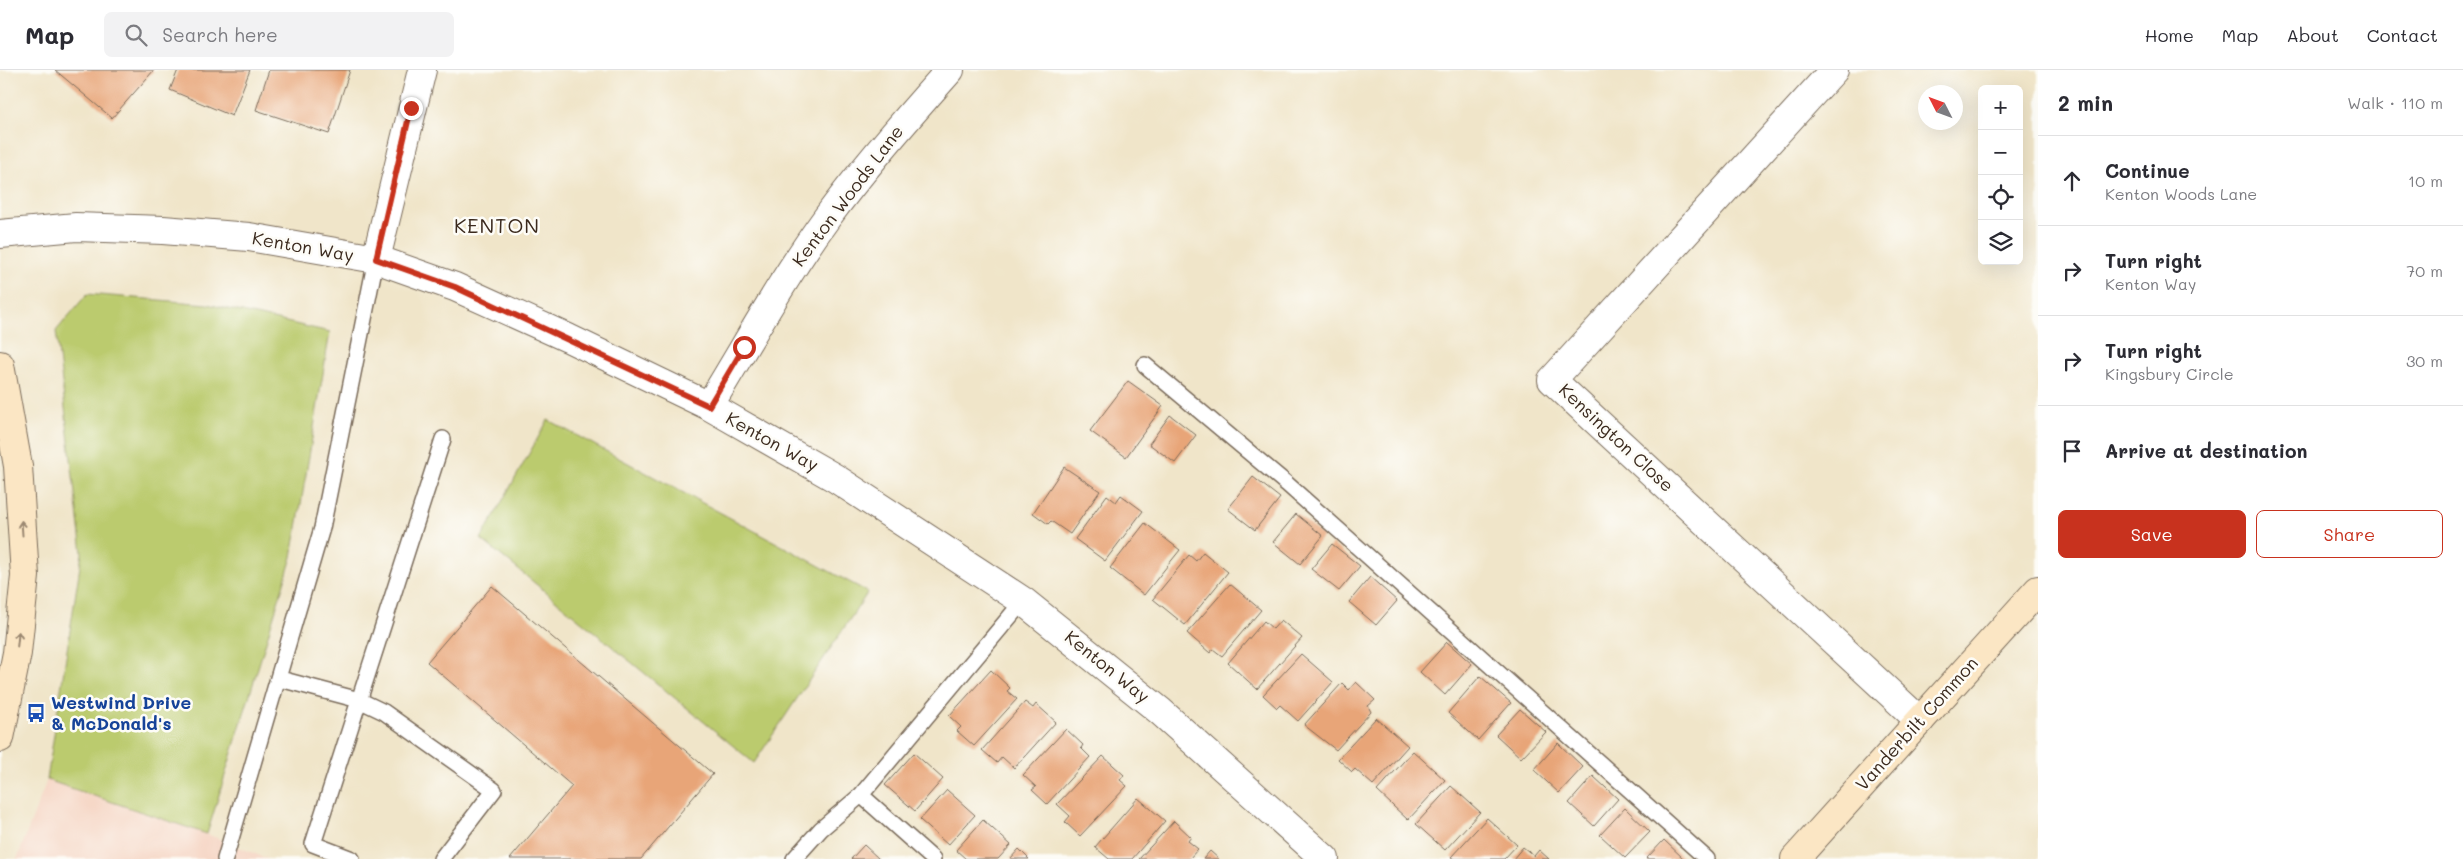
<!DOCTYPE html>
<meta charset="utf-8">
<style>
body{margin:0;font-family:Mali,sans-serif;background:#f2f2f3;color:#2b2b33}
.controls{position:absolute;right:15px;top:15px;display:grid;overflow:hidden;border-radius:8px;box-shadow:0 5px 20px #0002}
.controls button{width:45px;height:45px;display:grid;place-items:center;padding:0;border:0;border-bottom:1px solid #e1e1e2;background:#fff;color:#2b2b33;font:25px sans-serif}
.compass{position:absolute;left:1918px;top:15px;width:45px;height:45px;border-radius:50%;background:#fff;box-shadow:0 5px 20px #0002;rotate:312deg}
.stop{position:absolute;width:15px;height:15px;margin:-11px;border:4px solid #c8321e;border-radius:50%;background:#fff}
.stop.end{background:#c8321e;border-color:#fff;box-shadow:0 1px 5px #0008}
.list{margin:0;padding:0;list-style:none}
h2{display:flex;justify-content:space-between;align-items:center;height:65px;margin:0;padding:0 20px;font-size:21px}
h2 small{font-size:16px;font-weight:400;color:#7c7c81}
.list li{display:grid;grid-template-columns:32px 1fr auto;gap:15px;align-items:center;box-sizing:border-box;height:90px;padding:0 20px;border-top:1px solid #e1e1e2}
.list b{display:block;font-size:19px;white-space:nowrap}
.list p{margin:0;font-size:16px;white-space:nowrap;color:#7c7c81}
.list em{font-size:16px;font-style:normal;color:#7c7c81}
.actions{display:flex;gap:10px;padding:15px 20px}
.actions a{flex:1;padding:11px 0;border:1px solid #c8321e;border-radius:8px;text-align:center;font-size:18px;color:#c8321e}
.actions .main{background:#c8321e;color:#fff}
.icon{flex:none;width:28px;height:28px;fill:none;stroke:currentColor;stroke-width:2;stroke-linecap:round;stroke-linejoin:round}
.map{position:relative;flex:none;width:2038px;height:789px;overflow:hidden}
header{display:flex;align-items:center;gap:30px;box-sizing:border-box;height:70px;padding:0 25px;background:#fff;border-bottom:1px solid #e1e1e2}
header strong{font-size:24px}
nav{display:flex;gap:28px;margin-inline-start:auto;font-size:18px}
.search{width:350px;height:45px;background:#f2f2f3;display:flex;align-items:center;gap:12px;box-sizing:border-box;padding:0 18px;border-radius:8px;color:#7c7c81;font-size:19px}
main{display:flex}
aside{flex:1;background:#fff}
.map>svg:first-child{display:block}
.built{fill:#f5d3c1}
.green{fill:#bbcb6e;stroke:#7b7a46}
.building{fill:#e8a578}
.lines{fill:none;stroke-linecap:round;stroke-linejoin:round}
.lane-casing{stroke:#7a6b5a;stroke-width:18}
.street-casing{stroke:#7a6b5a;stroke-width:30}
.secondary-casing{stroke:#7a6b5a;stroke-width:30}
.lane{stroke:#fff;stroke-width:15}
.street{stroke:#fff;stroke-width:28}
.secondary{stroke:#fbe6c4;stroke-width:28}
.oneway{stroke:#9b8871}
.route{stroke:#c8321e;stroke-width:6}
.labels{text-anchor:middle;stroke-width:5;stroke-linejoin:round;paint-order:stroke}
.street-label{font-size:18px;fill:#3b2a1e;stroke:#fdfcf7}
.transit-label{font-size:18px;font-weight:bold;fill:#164399;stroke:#fdfcf7;text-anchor:start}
.quarter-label{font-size:20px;letter-spacing:1px;fill:#3b2a1e;stroke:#fdfcf7}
</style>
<header>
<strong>Map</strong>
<div class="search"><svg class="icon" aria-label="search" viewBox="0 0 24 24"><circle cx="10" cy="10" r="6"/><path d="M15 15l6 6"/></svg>Search here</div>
<nav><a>Home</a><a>Map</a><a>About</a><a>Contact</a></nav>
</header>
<main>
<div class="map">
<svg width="2038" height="789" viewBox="0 0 2038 789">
<rect width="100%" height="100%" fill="#fdfcf7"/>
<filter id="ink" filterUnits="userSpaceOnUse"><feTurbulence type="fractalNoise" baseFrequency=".02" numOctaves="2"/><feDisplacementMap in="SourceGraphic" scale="10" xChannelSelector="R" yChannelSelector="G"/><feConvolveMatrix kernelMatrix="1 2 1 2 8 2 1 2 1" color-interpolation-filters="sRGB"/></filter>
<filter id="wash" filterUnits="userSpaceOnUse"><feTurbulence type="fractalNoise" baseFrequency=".0096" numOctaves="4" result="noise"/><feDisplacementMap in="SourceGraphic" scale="20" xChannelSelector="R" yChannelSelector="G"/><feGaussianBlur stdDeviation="1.12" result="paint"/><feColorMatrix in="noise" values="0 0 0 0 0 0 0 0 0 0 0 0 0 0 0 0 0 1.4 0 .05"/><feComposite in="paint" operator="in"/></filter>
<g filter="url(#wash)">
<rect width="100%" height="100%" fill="#f0e5c9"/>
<path class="built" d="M47,710L207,764L268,789H17Z"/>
<path class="green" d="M87,224L207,234L330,262L292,487L207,764L47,710L82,483L56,261Z
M548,350L868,522L754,693L481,469Z"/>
<g id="blocks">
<path class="building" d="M55,0H154L112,48Z
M178,0H250L232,46L170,20Z
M269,0H350L329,64L256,40Z
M1128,311L1163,336L1126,387L1090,361Z
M1170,345L1196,365L1175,393L1149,374Z
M1064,397L1100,421L1070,464L1051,451L1048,454L1033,443Z
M1253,407L1280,428L1255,460L1228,439Z
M1107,425L1116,432L1121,425L1143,441L1105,491L1075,469Z
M1296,444L1323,466L1300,494L1273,472Z
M1145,453L1180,480L1144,525L1110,498Z
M1332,474L1360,496L1339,521L1311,499Z
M1203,482L1228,502L1185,555L1153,529L1189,485L1196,491Z
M1370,507L1397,531L1376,555L1349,532Z
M1230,514L1261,540L1222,586L1213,579L1210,583L1187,563Z
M492,516L713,704L641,789H510L572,716L427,592Z
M1281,550L1302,568L1257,619L1228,593L1264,551L1273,559Z
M1447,572L1472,594L1445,625L1420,602Z
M1301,584L1333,612L1298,651L1280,635L1277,638L1263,625Z
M991,600L1010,618L1007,621L1017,629L974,676L957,661L961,657L949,646Z
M1480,606L1511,633L1478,670L1448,643Z
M1356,612L1375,630L1368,636L1371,642L1336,680L1304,655L1342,613L1349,620Z
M1025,632L1033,638L1036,634L1056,652L1014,698L1002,687L997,693L982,680Z
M1520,639L1546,662L1521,688L1496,665Z
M1376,648L1408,676L1373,715L1355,699L1352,702L1338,689Z
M1066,659L1083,675L1081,678L1090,687L1047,734L1032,720L1036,717L1023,705Z
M1558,673L1583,697L1559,723L1534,700Z
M1413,681L1445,710L1408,750L1377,721Z
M914,683L943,709L915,741L885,715Z
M1103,686L1124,705L1120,710L1127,716L1080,766L1065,752L1070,746L1057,734Z
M1593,706L1618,729L1594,756L1569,733Z
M1451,716L1480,742L1445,780L1416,754Z
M947,720L975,745L948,775L920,750Z
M1138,728L1165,751L1132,789H1109L1095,777Z
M1625,738L1650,762L1625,788L1600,765Z
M1487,748L1517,775L1504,789H1454L1451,787Z
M983,750L1011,775L998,789H966L956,780Z
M1174,751L1191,767L1188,771L1198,779L1189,789H1139Z
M1664,770L1684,789H1646Z
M864,775L879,789H851Z
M1523,777L1534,786L1539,780L1549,789H1513Z
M1019,779L1029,789H1010Z
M1210,781L1219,789H1203Z"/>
</g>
</g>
<g filter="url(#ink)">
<use href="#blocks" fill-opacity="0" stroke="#7a6b5a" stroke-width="1"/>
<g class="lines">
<g class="lane-casing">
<path id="lane" d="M1145,295L1287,414L1707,789
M284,610L359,630L384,642L494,720L441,789
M861,725L933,789
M225,789L322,458L376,189
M352,789L313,774L443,369
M794,789L821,759L861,725L1023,531"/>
</g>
<g class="street-casing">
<path id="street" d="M1834,0L1552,310L1920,651
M0,164L76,157L163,160L249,167L376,189L455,217L568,268L709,336L835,408L1023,531L1160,641L1325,789
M376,189L422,0
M709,336C747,274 783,208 826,149C864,97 907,48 950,0"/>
</g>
<g class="secondary-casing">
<path id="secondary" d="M0,295L18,396L25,506L17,583L0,668
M1795,789L2038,520"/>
</g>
<use href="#lane" class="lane"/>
<use href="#street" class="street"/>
<use href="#secondary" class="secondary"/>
</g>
<defs><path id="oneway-shaft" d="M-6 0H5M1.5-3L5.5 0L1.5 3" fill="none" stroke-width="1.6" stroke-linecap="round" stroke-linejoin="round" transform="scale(1.25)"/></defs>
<g class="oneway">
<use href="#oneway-shaft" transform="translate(22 458) rotate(-94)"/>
<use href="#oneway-shaft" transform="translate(18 569) rotate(-84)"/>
</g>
</g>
<g class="lines" filter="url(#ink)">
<path class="route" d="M411,38L376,189L455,217L709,336L744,277"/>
</g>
<defs>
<g id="bus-bare" transform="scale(1.5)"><path d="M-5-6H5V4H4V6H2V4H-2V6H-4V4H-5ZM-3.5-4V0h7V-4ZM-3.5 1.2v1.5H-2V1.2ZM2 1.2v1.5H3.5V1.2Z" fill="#1a4fb4" stroke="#fdfcf7" stroke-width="2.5" paint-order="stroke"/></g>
</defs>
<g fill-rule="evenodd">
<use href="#bus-bare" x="36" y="643"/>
</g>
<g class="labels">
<g class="street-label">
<text transform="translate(848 126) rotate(-53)" y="6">Kenton Woods Lane</text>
<text transform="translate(303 177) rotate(10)" y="6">Kenton Way</text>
<text transform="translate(1616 368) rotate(43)" y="6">Kensington Close</text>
<text transform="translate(772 372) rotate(29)" y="6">Kenton Way</text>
<text transform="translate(1107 597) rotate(39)" y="6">Kenton Way</text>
<text transform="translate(1917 654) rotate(-48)" y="6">Vanderbilt Common</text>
</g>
<g class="transit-label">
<text x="51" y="639">Westwind Drive<tspan x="51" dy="21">&amp; McDonald's</tspan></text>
</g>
<g class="quarter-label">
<text x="497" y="163">KENTON</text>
</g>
</g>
</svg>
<div class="controls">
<button>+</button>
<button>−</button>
<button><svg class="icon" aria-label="locate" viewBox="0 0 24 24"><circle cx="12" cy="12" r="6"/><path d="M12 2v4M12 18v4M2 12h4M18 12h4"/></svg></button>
<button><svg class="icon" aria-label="layers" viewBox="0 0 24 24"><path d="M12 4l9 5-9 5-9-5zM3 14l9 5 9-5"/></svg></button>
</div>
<svg class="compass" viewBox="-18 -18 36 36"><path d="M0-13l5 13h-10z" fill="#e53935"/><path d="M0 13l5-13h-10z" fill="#7c7c81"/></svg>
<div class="stop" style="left:744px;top:277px"></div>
<div class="stop end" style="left:411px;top:38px"></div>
</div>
<aside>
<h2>2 min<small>Walk · 110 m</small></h2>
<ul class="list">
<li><svg class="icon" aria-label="ahead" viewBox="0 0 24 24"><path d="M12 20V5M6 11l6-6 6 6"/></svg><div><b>Continue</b><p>Kenton Woods Lane</p></div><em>10 m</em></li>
<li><svg class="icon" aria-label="right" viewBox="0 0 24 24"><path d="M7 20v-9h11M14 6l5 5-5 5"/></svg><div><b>Turn right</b><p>Kenton Way</p></div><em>70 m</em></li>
<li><svg class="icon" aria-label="right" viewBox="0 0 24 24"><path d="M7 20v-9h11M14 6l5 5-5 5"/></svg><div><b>Turn right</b><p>Kingsbury Circle</p></div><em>30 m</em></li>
<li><svg class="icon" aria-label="arrive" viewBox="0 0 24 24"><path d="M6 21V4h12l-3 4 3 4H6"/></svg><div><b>Arrive at destination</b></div></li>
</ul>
<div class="actions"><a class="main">Save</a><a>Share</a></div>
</aside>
</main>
